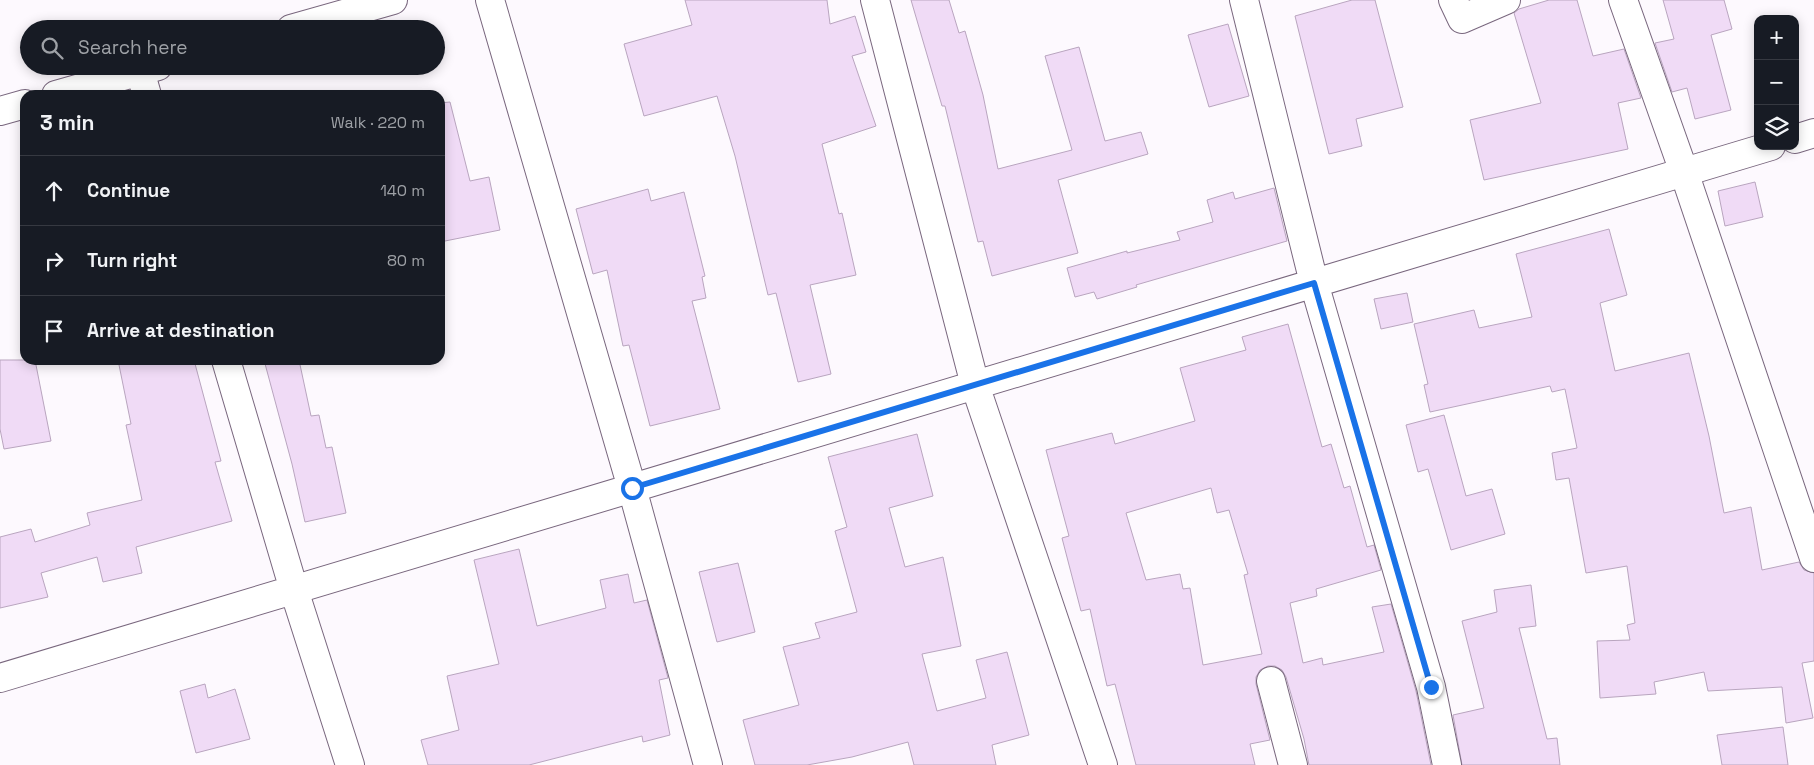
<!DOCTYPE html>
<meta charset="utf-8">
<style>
body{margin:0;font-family:"Space Grotesk",sans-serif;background:#242831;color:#f1f3f6}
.controls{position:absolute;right:15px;top:15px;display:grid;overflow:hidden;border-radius:10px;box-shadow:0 2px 12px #0003}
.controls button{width:45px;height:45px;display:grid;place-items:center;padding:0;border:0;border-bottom:1px solid #363941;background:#171b24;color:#f1f3f6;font:25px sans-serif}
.stop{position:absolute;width:15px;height:15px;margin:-11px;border:4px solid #1a73e8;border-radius:50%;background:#fff}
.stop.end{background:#1a73e8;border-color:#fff;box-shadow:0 1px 5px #0008}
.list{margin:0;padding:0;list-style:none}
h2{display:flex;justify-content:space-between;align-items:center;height:65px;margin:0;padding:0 20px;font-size:21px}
h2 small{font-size:16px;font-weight:400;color:#9ea1a6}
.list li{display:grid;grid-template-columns:32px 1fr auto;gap:15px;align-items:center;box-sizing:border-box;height:70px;padding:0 20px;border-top:1px solid #363941}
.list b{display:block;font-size:19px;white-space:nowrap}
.list em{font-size:16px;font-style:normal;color:#9ea1a6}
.icon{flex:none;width:28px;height:28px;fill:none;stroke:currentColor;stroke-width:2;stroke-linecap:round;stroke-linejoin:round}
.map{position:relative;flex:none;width:1814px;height:765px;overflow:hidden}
.search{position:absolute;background:#171b24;box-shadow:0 2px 12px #0003;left:20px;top:20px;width:425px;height:55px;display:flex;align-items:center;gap:12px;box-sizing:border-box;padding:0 18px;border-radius:28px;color:#9ea1a6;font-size:19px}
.panel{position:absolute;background:#171b24;box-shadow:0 2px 12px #0003;left:20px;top:90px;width:425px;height:275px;border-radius:15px}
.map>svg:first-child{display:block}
.building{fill:#f0dbf6;stroke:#b9a5bf;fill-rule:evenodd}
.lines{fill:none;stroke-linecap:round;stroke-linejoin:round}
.minor-casing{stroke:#79677e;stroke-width:30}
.minor{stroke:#fff;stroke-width:28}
.route{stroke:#1a73e8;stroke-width:6}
</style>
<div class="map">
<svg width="1814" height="765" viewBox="0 0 1814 765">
<rect width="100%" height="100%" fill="#fdf9fe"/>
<path class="building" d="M685,0H827L830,24L855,16L866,52L852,56L876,126L822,144L839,214L842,213L856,275L810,285L831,374L798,382L776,293L768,295L735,156L717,96L644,116L624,44L692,25Z
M911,0H949L959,33L965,31L983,95L998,169L1072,150L1045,56L1079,47L1105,141L1141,132L1148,154L1058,180L1078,253L992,276L983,241L978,242L945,106H942Z
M1352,0H1375L1403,107L1356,119L1362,146L1329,154L1295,16Z
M1549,0H1577L1593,56L1624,49L1641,98L1618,103L1628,149L1484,180L1470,120L1541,103L1514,13L1519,9Z
M1663,0H1724L1732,29L1711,35L1731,110L1695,119L1687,88L1672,92L1655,43L1674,39Z
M1228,24L1249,96L1209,107L1188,35Z
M450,102L470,181L489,177L500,230L440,242V103Z
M1755,182L1763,217L1725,226L1718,191Z
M1274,188L1287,241L1136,285L1137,287L1097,299L1094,292L1075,297L1067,268L1127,251V253L1180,240L1177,232L1213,222L1207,200L1233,192L1235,199Z
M648,189L651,201L684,192L705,276L702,277L706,298L692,301L720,409L650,426L629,345L623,346L607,270L593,274L576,209Z
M1609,229L1627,295L1600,303L1615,371L1689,353L1709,436L1724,513L1751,507L1762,570L1799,562L1804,570L1814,573V661L1802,663L1813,718L1786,723L1782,687L1708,691L1704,672L1654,682L1656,694L1600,698L1597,641L1630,640L1627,625L1635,623L1627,566L1586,573L1569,478L1556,480L1552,453L1577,448L1565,389L1552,392L1550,386L1430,412L1424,385L1428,384L1414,324L1474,310L1479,328L1532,317L1516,254Z
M1407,293L1413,322L1381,329L1374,299Z
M1288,324L1322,447L1331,444L1344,488L1350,486L1367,547L1374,545L1381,570L1316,589L1317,596L1290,603L1303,663L1322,658L1323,665L1384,652L1372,607L1391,604L1416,691L1431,765H1309L1304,739L1286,677L1282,670L1275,666H1268L1260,670L1256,677V684L1270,740L1250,744L1255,765H1136L1115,684L1107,686L1090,609L1081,611L1062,538L1069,536L1046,450L1112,433L1115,444L1195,421L1180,368L1246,350L1242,337ZM1211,488L1217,513L1229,510L1248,574L1244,575L1262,654L1203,665L1190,588L1183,589L1180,574L1146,580L1126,513Z
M0,360H35L51,441L4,449L0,429Z
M118,360H194L221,461L215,462L232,521L136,547L142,573L103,582L97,557L41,573L48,597L0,608V537L31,529L35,542L90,525L87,513L142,500L126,425L131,424Z
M264,360H299L311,416L319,415L326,448L332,447L346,513L305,522L292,464Z
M1444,415L1466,496L1492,489L1505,534L1451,550L1428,469L1418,472L1406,425Z
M917,434L933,496L889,508L905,567L943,557L961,646L922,654L937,711L986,698L976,660L1007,652L1029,735L992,745L996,765H914L908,742L852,757L807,765H755L743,720L799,705L783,647L820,638L815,623L857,612L835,531L847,527L828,457Z
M519,549L537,626L606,608L600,580L628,574L634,603L647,600L668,678L659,680L670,735L643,742L642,736L529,765H428L421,740L459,730L447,676L499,664L474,560Z
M738,563L755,632L717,642L699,572Z
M1531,585L1536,626L1519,628L1547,739L1557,738L1560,765H1462L1453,715L1484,708L1462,621L1497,612L1494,590Z
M205,684L208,698L235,689L250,739L196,753L180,691Z
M1783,727L1788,765H1722L1717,735Z"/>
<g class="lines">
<g class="minor-casing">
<path id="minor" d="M490,0L632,488L708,765
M875,0L975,385L1103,765
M1244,0L1314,283L1431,687L1447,765
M1453,0L1462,19L1506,0
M1623,0L1684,172L1814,558
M291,29L393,0
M140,71L147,95
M56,95L158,66
M0,111L25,104
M1795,139L1814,133
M226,360L294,590L350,765
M0,678L1771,146
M1271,681L1293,765"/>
</g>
<use href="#minor" class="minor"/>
</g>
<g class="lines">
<path class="route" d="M632,488L1314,283L1431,687"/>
</g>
</svg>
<div class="controls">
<button>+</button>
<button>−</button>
<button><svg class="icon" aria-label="layers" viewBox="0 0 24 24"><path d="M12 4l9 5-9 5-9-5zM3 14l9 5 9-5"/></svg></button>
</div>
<div class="stop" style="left:632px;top:488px"></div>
<div class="stop end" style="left:1431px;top:687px"></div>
<div class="search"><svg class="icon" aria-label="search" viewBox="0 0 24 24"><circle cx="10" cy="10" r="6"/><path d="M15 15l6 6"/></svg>Search here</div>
<section class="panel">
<h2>3 min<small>Walk · 220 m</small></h2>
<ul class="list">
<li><svg class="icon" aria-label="ahead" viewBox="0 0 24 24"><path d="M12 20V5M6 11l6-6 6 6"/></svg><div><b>Continue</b></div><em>140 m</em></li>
<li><svg class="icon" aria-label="right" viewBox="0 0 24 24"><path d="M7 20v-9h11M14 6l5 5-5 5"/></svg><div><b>Turn right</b></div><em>80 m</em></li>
<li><svg class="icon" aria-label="arrive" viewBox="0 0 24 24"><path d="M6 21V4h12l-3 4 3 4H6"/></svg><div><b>Arrive at destination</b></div></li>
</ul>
</section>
</div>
